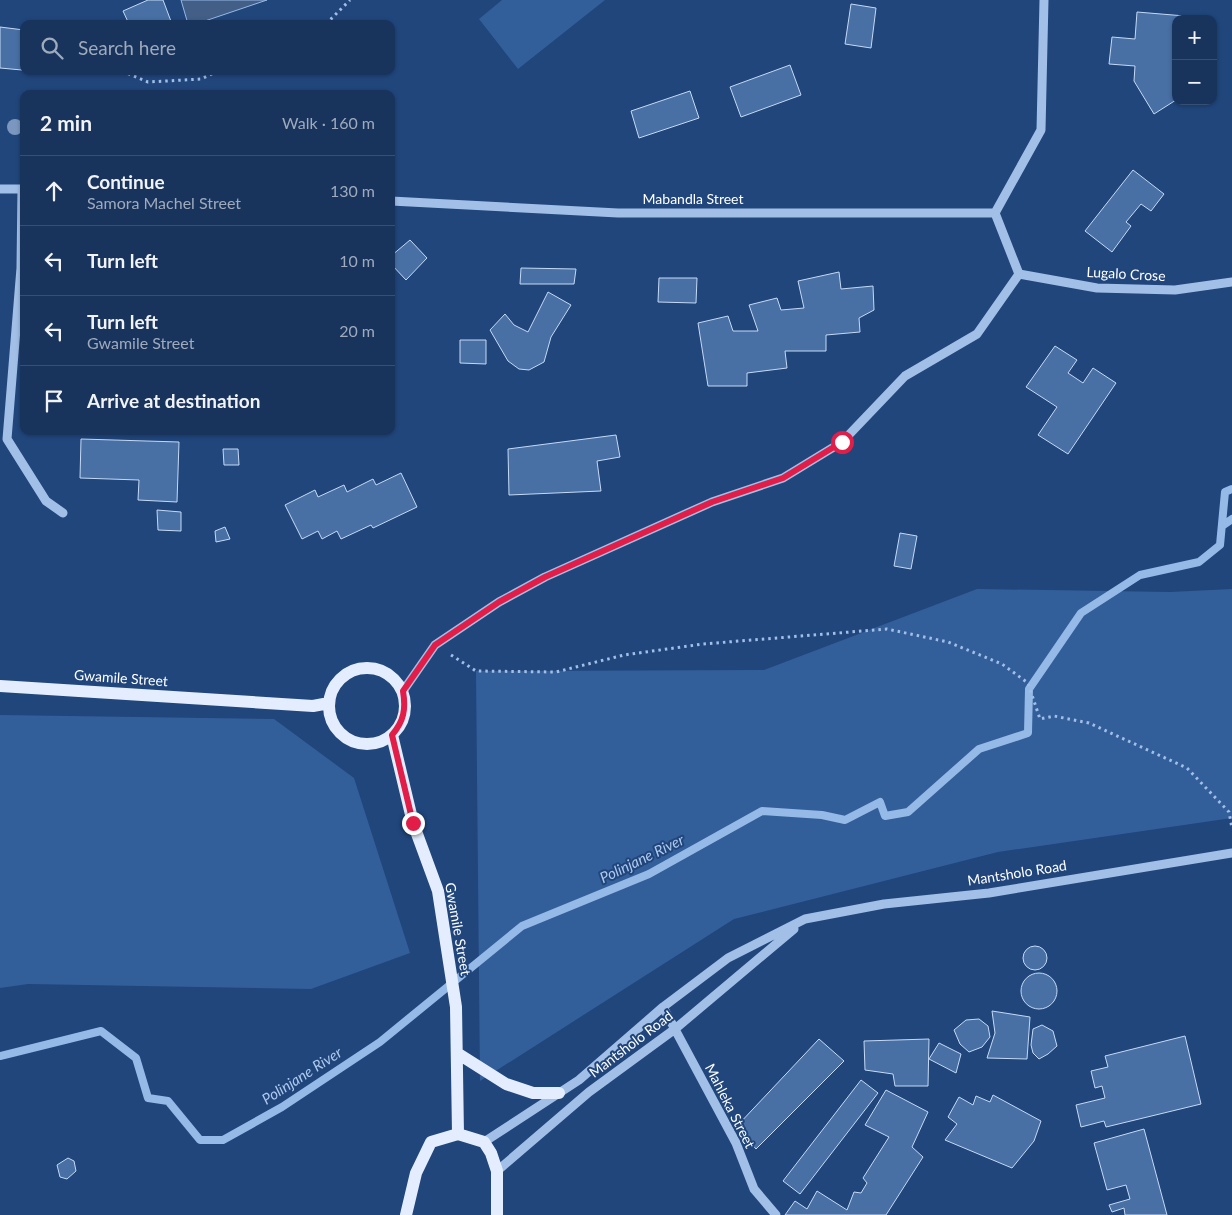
<!DOCTYPE html>
<meta charset="utf-8">
<style>
body{margin:0;font-family:Lato,sans-serif;background:#253f66;color:#f1f3f6}
.controls{position:absolute;right:15px;top:15px;display:grid;overflow:hidden;border-radius:10px;box-shadow:0 1px 4px #0004}
.controls button{width:45px;height:45px;display:grid;place-items:center;padding:0;border:0;border-bottom:1px solid #364f72;background:#18345d;color:#f1f3f6;font:25px sans-serif}
.stop{position:absolute;width:15px;height:15px;margin:-11px;border:4px solid #e11d48;border-radius:50%;background:#fff}
.stop.end{background:#e11d48;border-color:#fff;box-shadow:0 1px 5px #0008}
.list{margin:0;padding:0;list-style:none}
h2{display:flex;justify-content:space-between;align-items:center;height:65px;margin:0;padding:0 20px;font-size:21px}
h2 small{font-size:16px;font-weight:400;color:#9faabc}
.list li{display:grid;grid-template-columns:32px 1fr auto;gap:15px;align-items:center;box-sizing:border-box;height:70px;padding:0 20px;border-top:1px solid #364f72}
.list b{display:block;font-size:19px;white-space:nowrap}
.list p{margin:0;font-size:16px;white-space:nowrap;color:#9faabc}
.list em{font-size:16px;font-style:normal;color:#9faabc}
.icon{flex:none;width:28px;height:28px;fill:none;stroke:currentColor;stroke-width:2;stroke-linecap:round;stroke-linejoin:round}
.map{position:relative;flex:none;width:1232px;height:1215px;overflow:hidden}
.search{position:absolute;background:#18345d;box-shadow:0 1px 4px #0004;left:20px;top:20px;width:375px;height:55px;display:flex;align-items:center;gap:12px;box-sizing:border-box;padding:0 18px;border-radius:10px;color:#9faabc;font-size:19px}
.panel{position:absolute;background:#18345d;box-shadow:0 1px 4px #0004;left:20px;top:90px;width:375px;height:345px;border-radius:10px}
.map>svg:first-child{display:block}
.green{fill:#325f9a}
.water{fill:#435f87;stroke:#95bae8}
.lines{fill:none;stroke-linecap:round;stroke-linejoin:round}
.stream{stroke:#95bae8;stroke-width:8}
.building{fill:#4870a5;stroke:#c5daf5}
.path{stroke:#a2bfe7;stroke-width:3;stroke-dasharray:2.5 4;stroke-linecap:butt}
.minor{stroke:#a2bfe7;stroke-width:9}
.major{stroke:#e3edfd;stroke-width:12}
.tree{fill:#7b97bf}
.route{stroke:#e11d48;stroke-width:6}
.labels{text-anchor:middle;stroke-width:4;stroke-linejoin:round;paint-order:stroke}
.street-label{font-size:14px;fill:#fff;stroke:#20467c}
.water-label{font-size:15px;font-style:italic;fill:#adc9ee;stroke:#20467c}
</style>
<div class="map">
<svg width="1232" height="1215" viewBox="0 0 1232 1215">
<rect width="100%" height="100%" fill="#20467c"/>
<path class="green" d="M502,0H605L518,69L479,19Z
M977,589L1170,592L1232,589V818L998,852L734,919L480,1081L476,671L764,670Z
M0,715L274,719L354,778L410,953L311,989L28,984L0,988Z"/>
<path class="water" d="M181,0H267L196,24H188Z"/>
<g class="lines">
<path class="stream" d="M1222,526L1232,519
M0,1056L101,1031L136,1058L148,1098L168,1101L200,1140H223L282,1107L380,1042L522,926L649,874L762,811L822,815L845,820L880,802L885,816L908,812L979,749L1028,733L1029,689L1081,613L1140,575L1199,562L1220,545L1225,492L1232,489"/>
</g>
<path class="building" d="M148,0H163L172,24H129L123,11Z
M851,4L876,8L871,48L845,44Z
M1137,12L1197,17L1196,19H1176V100L1154,114L1134,81L1135,66L1109,64L1112,37L1135,39Z
M0,27L24,30L22,70L0,68Z
M790,65L801,95L741,117L730,87Z
M690,91L699,118L639,138L631,111Z
M1133,170L1164,194L1151,211L1141,204L1126,222L1131,226L1112,252L1085,231Z
M410,240L427,258L406,280L391,264V256Z
M521,268L576,269L574,284H520Z
M839,272L841,289L873,286L874,310L859,318L860,332L826,335V351H785L787,368L747,373V386H708L698,323L728,316L733,331H758L749,305L777,298L781,310L804,308L798,281Z
M659,278H697L696,303L658,302Z
M548,292L571,305L551,337L544,362L529,370L519,369L508,361L490,330L505,314L514,325L528,332Z
M460,340H486V364L460,363Z
M1055,346L1077,360L1068,373L1083,383L1093,368L1116,383L1068,454L1038,435L1057,407L1026,387Z
M616,435L620,457L597,461L601,491L509,495L508,449Z
M81,439L179,442L177,502L138,500L139,480L80,478Z
M223,449H238L239,465H224Z
M401,473L417,507L373,528L371,525L341,539L337,531L322,539L318,531L302,539L285,505L315,490L318,497L344,485L347,492L373,479L376,485Z
M157,510L181,512V531L158,530Z
M225,527L230,539L216,542L215,531Z
M900,533L917,536L911,569L894,566Z
M1023 958a12 12 0 1 1 24 0a12 12 0 1 1-24 0Z
M1021 991a18 18 0 1 1 36 0a18 18 0 1 1-36 0Z
M992,1011L1030,1017L1027,1059L987,1058L995,1033Z
M979,1019L988,1026L990,1037L982,1047L969,1052L960,1044L954,1030L966,1020Z
M1042,1025L1053,1031L1057,1046L1048,1054L1039,1059L1033,1053L1031,1045L1033,1029Z
M1185,1036L1201,1104L1106,1127L1104,1121L1081,1127L1076,1105L1105,1098L1102,1086L1095,1088L1091,1071L1108,1067L1105,1056Z
M819,1039L844,1061L756,1149L737,1126Z
M929,1039L928,1086H895L893,1074L865,1070L864,1041Z
M939,1043L961,1054L956,1073L929,1059Z
M861,1080L878,1093L800,1194L783,1181Z
M886,1090L928,1112L912,1147L923,1157L886,1215H785L795,1201L807,1209L817,1191L847,1210L854,1192L861,1193L867,1183L863,1178L889,1137L865,1125Z
M993,1095L1041,1121L1034,1141L1012,1168L945,1140L957,1124L948,1117L959,1097L973,1105L976,1096L990,1102Z
M1144,1129L1167,1215H1125L1124,1208L1112,1212L1109,1205L1130,1199L1126,1185L1107,1190L1094,1143Z
M68,1158L74,1161L76,1171L67,1179L60,1177L57,1165Z"/>
<g class="lines">
<path class="path" d="M326,24L350,0
M122,71L148,82L201,79L218,71
M451,655L476,671L556,672L624,655L703,644L887,629L948,642L1002,664L1028,683L1040,719L1054,716L1089,723L1187,768L1229,812L1232,828"/>
<path class="minor" d="M0,189H24
M22,189L21,268L7,439L46,501L63,513
M391,201L618,213H995
M1019,274L1097,288L1175,290L1232,282
M403,691L435,645L499,602L545,577L712,502L783,478L842,442L905,376L977,334L1019,274L995,213L1041,130L1044,0
M663,1007L736,1143L754,1189L776,1215
M484,1142L579,1080L663,1007L728,958L805,919L884,904L989,893L1232,853
M497,1171L589,1092L675,1029L794,929"/>
<path class="major" d="M329 706a38 38 0 1 1 76 0a38 38 0 1 1-76 0Z
M0,686L313,706L329,703
M392,735L413,823L438,891L456,1007L458,1134
M457,1053L506,1084L533,1093H559
M406,1215L416,1173L431,1142L458,1134L484,1142L491,1153L497,1171V1215"/>
</g>
<circle class="tree" cx="15" cy="127" r="8"/>
<g class="lines">
<path class="route" d="M413,823L392,735C404,721 406,709 403,691L435,645L499,602L545,577L712,502L783,478L842,442"/>
</g>
<g class="labels">
<g class="street-label">
<text x="693" y="204">Mabandla Street</text>
<text transform="translate(1126 274) rotate(3)" y="5">Lugalo Crose</text>
<text transform="translate(121 678) rotate(4)" y="5">Gwamile Street</text>
<text transform="translate(1017 873) rotate(-9)" y="5">Mantsholo Road</text>
<text transform="translate(458 929) rotate(80)" y="5">Gwamile Street</text>
<text transform="translate(631 1044) rotate(-37)" y="5">Mantsholo Road</text>
<text transform="translate(730 1106) rotate(63)" y="5">Mahleka Street</text>
</g>
<g class="water-label">
<text transform="translate(642 859) rotate(-26)" y="5">Polinjane River</text>
<text transform="translate(302 1076) rotate(-33)" y="5">Polinjane River</text>
</g>
</g>
</svg>
<div class="controls">
<button>+</button>
<button>−</button>
</div>
<div class="stop" style="left:842px;top:442px"></div>
<div class="stop end" style="left:413px;top:823px"></div>
<div class="search"><svg class="icon" aria-label="search" viewBox="0 0 24 24"><circle cx="10" cy="10" r="6"/><path d="M15 15l6 6"/></svg>Search here</div>
<section class="panel">
<h2>2 min<small>Walk · 160 m</small></h2>
<ul class="list">
<li><svg class="icon" aria-label="ahead" viewBox="0 0 24 24"><path d="M12 20V5M6 11l6-6 6 6"/></svg><div><b>Continue</b><p>Samora Machel Street</p></div><em>130 m</em></li>
<li><svg class="icon" aria-label="left" viewBox="0 0 24 24"><path d="M17 20v-9H6M10 6l-5 5 5 5"/></svg><div><b>Turn left</b></div><em>10 m</em></li>
<li><svg class="icon" aria-label="left" viewBox="0 0 24 24"><path d="M17 20v-9H6M10 6l-5 5 5 5"/></svg><div><b>Turn left</b><p>Gwamile Street</p></div><em>20 m</em></li>
<li><svg class="icon" aria-label="arrive" viewBox="0 0 24 24"><path d="M6 21V4h12l-3 4 3 4H6"/></svg><div><b>Arrive at destination</b></div></li>
</ul>
</section>
</div>
